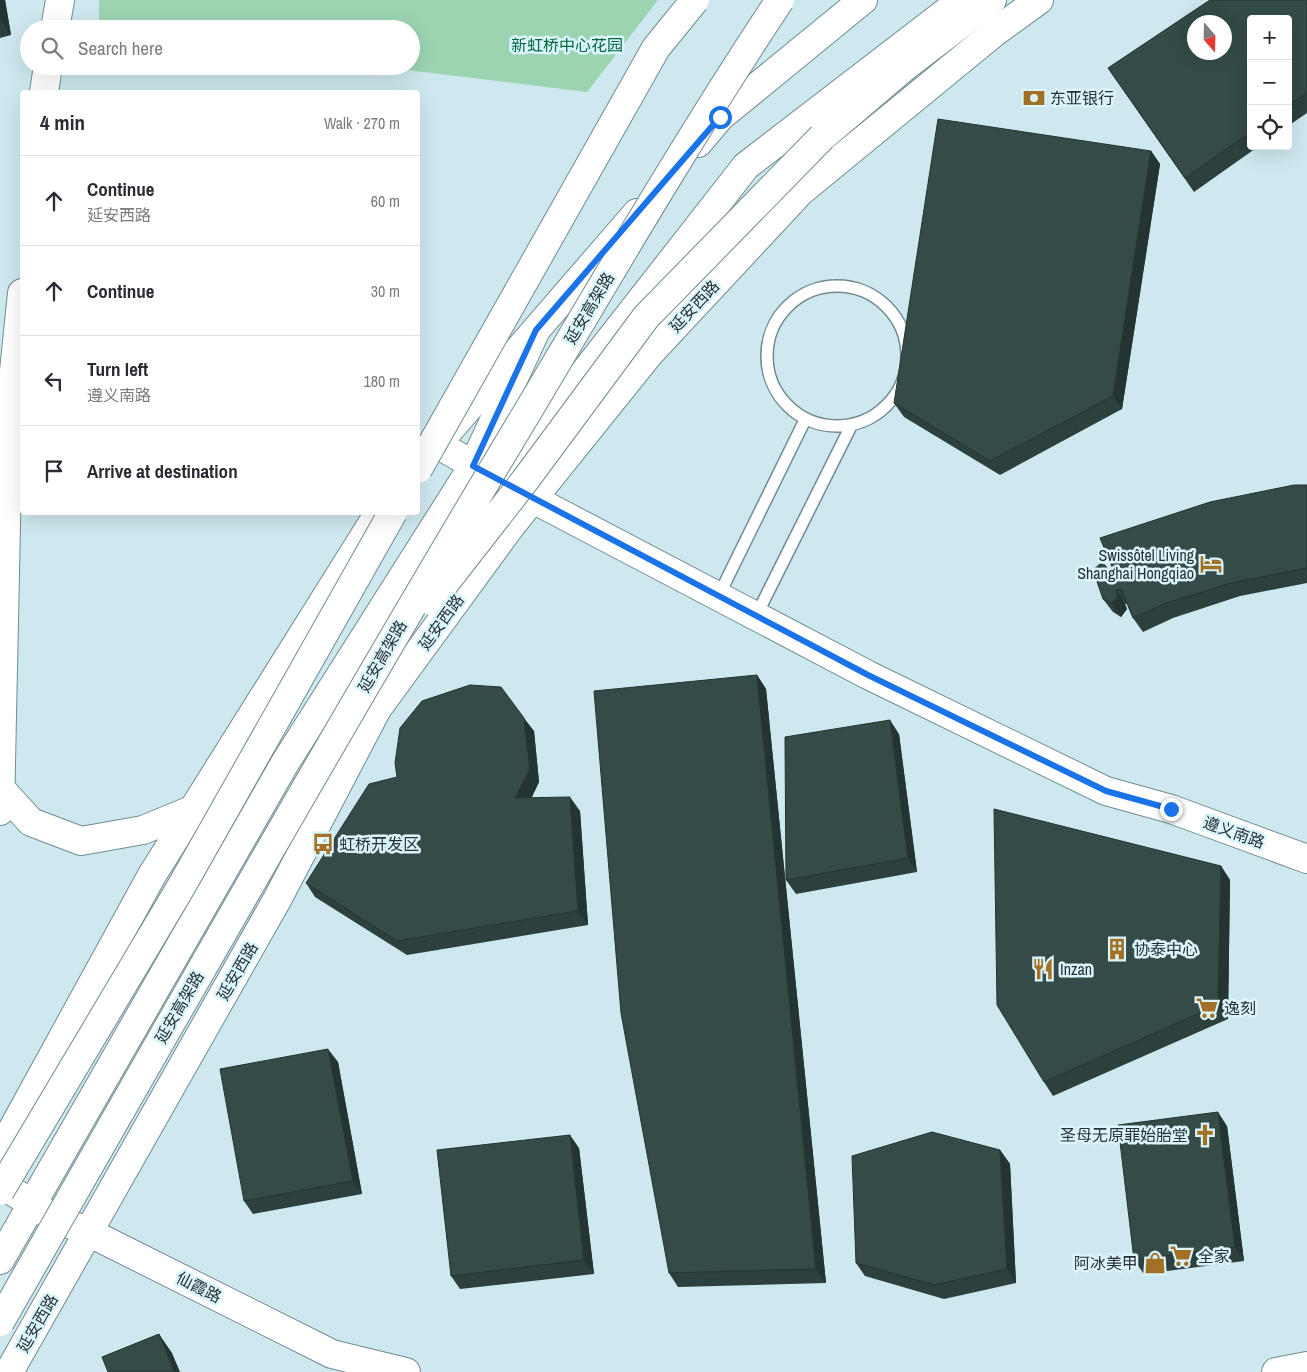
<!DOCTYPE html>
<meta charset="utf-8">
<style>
body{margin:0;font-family:"Archivo Narrow","Noto Sans SC",sans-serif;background:#f7f7f7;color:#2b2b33}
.controls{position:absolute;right:15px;top:15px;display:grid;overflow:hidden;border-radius:5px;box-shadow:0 5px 20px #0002}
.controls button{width:45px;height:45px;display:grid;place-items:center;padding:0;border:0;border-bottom:1px solid #e1e1e2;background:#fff;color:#2b2b33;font:25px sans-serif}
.compass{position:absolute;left:1187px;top:15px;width:45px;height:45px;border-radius:50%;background:#fff;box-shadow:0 5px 20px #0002;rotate:160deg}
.stop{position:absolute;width:15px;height:15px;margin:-11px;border:4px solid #1a73e8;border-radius:50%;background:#fff}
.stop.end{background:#1a73e8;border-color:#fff;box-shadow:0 1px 5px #0008}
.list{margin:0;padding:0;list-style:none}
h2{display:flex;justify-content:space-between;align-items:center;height:65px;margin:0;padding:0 20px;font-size:21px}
h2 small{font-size:16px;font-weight:400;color:#7c7c81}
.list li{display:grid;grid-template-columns:32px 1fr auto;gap:15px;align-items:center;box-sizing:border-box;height:90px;padding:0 20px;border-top:1px solid #e1e1e2}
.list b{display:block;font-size:19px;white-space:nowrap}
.list p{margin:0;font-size:16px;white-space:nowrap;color:#7c7c81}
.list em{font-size:16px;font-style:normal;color:#7c7c81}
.icon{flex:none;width:28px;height:28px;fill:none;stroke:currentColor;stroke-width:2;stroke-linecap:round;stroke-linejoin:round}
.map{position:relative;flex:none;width:1307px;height:1372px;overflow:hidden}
.search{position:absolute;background:#fff;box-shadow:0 5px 20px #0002;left:20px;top:20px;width:400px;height:55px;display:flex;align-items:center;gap:12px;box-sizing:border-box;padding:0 18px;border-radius:28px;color:#7c7c81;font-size:19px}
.panel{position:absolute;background:#fff;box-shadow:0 5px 20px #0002;left:20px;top:90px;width:400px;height:425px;border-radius:5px}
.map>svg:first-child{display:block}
.green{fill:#9cd4b2}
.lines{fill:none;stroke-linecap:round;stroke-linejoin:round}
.service-casing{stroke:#728b91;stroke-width:14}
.tertiary-casing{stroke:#728b91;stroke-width:30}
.secondary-casing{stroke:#728b91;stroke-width:30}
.primary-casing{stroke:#728b91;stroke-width:30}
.trunk-casing{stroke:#728b91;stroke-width:30}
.service{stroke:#fff;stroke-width:11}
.tertiary{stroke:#fff;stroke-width:28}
.secondary{stroke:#fff;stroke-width:28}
.primary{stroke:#fff;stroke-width:28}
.trunk{stroke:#fff;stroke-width:28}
.trunk-bridge-casing{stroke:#728b91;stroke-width:30;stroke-linecap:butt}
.trunk-bridge{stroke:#fff;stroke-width:28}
.wall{fill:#2d403e;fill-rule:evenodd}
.shaded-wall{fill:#243432}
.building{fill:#344b48;stroke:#243432;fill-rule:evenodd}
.route{stroke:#1a73e8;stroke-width:6}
.labels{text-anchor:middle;stroke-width:5;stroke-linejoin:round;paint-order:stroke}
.park-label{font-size:16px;fill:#04683f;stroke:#daf5fc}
.poi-label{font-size:16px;fill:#283235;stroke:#daf5fc;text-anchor:start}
.street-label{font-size:16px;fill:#283235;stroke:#daf5fc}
</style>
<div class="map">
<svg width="1307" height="1372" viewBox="0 0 1307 1372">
<rect width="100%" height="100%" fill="#cde8ee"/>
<path class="green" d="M99,0H658L587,92L374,66H411V29H99Z"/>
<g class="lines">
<g class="service-casing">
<path id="service" d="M767 356a70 70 0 1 1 140 0a70 70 0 1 1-140 0Z
M718,597L805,420
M756,616L851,426"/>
</g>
<g class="tertiary-casing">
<path id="tertiary" d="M55,29L60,0
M44,92L48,66
M437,444L533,499L868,675L1106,791L1171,809L1307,859
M0,811L8,430L22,293"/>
</g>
<g class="secondary-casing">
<path id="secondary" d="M0,1183L49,1215L88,1232L332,1354L406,1372
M1276,1372L1307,1366"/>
</g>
<g class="primary-casing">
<path id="primary" d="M698,143L720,117L863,0
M444,436L637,213
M494,488L746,166L962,0
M1,789L31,822L81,841L143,830L194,809
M0,1152L152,875L372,524
M0,1260L285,763L473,466L536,330
M9,1372L278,898L377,709L510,527L649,354L800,192L995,32L1039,0"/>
</g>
<g class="trunk-casing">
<path id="trunk" d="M822,137L902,69L992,0"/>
</g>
<use href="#service" class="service"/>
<use href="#tertiary" class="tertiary"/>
<use href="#secondary" class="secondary"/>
<use href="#primary" class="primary"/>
<use href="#trunk" class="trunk"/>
<g class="trunk-bridge-casing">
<path id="trunk-bridge" d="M418,469L656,48L695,0
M431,601L526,479L646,317L822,137
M0,1191L181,887L393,512
M0,1322C176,1014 351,705 534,401C614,266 693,131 780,0"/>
</g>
<use href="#trunk-bridge" class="trunk-bridge"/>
</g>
<path class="wall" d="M0,0H5L11,35L0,38Z
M1210,0H1307V113L1288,126V19H1251V146H1259L1194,192L1108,68ZM1194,22H1224V52H1194Z
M1151,151L1160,164L1122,409L1000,475L904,417L894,403Z
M1307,485V583L1240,596L1173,618L1143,632L1133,618L1127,604H1125L1127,609L1121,617L1113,612L1103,599L1109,570L1113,569Z
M757,675L766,689L826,1283L678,1287L669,1273Z
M534,731L539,782L531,798L580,811L588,925L407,955L315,897L306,883Z
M899,734L917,872L796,894L786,880Z
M1221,866L1230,880L1228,1019L1053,1096L1044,1082Z
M338,1062L362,1194L253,1214L244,1201Z
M1227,1126L1244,1261L1144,1274L1134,1260Z
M579,1148L594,1274L460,1289L451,1276Z
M1000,1150L1010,1164L1016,1283L944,1299L865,1276L856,1263Z"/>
<path class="shaded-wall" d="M0,0H5L11,35L0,19Z
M1151,151L1160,164L1122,409L1113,396Z
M1116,590L1125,604L1127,609L1121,617L1112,603Z
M757,675L766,689L826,1283L816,1269Z
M524,718L534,731L539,782L525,812L515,798Z
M890,720L899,734L917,872L908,858Z
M570,797L580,811L588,925L578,911Z
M1221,866L1230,880L1228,1019L1218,1005Z
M328,1049L338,1062L362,1194L353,1181Z
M1218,1112L1227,1126L1244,1261L1235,1247Z
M570,1135L579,1148L594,1274L584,1260Z
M1000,1150L1010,1164L1016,1283L1007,1269Z
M159,1334L172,1353L180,1372H174Z"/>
<path class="building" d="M1210,0H1307V93L1288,106V19H1251V132L1185,178L1108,68ZM1194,22H1224V52H1194Z
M938,119L1151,151L1113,396L990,461L894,403Z
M1294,485H1307V568L1231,583L1164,604L1133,618L1121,589L1116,590L1118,596L1112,603L1103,599L1093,570L1100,564L1105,565L1108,570L1113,569L1100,538L1210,502Z
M757,675L816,1269L669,1273L621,1013L594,691Z
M470,685L501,687L524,718L530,769L515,798L570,797L578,911L397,941L306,883L369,784L397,777L395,763L400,728L422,701Z
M890,720L908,858L786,880L785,737Z
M994,809L1221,866L1218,1005L1044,1082L997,1005Z
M328,1049L353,1181L244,1201L220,1069Z
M1218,1112L1235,1247L1134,1260L1118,1125Z
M932,1132L1000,1150L1007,1269L934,1285L856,1263L852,1156Z
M570,1135L584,1260L451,1276L437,1150Z
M159,1334L174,1372H108L102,1357Z"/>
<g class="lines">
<path class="route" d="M720,117L536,330L473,466L868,675L1106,791L1171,809"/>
</g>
<defs>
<g id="bank-bare" transform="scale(1.725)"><path d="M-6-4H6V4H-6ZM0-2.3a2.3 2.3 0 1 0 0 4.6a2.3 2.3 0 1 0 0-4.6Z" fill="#a27126" stroke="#daf5fc" stroke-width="2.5" paint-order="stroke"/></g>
<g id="hotel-bare" transform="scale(1.725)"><path d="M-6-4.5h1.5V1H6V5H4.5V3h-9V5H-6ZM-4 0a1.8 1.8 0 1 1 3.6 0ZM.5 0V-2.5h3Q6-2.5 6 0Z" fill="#a27126" stroke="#daf5fc" stroke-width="2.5" paint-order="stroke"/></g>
<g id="bus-bare" transform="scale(1.725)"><path d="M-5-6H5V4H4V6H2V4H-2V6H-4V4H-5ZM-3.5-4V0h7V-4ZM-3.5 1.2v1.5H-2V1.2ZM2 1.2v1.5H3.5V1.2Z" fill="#a27126" stroke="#daf5fc" stroke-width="2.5" paint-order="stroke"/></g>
<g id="building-bare" transform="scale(1.725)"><path d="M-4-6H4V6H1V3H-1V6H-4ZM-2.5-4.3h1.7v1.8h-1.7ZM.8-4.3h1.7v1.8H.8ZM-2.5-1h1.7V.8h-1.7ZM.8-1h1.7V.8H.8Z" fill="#a27126" stroke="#daf5fc" stroke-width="2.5" paint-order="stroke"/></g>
<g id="restaurant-bare" transform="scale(1.725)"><path d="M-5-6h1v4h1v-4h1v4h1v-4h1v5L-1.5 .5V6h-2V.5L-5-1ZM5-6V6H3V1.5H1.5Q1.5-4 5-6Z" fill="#a27126" stroke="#daf5fc" stroke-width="2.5" paint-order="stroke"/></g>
<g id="supermarket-bare" transform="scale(1.725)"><path d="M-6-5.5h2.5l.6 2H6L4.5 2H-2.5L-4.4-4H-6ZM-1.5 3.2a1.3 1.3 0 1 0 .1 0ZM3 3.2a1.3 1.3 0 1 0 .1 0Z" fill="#a27126" stroke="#daf5fc" stroke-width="2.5" paint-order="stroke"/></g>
<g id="church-bare" transform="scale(1.725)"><path d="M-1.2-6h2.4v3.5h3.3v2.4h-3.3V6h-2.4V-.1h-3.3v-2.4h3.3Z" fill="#a27126" stroke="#daf5fc" stroke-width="2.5" paint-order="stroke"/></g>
<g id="shop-bare" transform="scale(1.725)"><path d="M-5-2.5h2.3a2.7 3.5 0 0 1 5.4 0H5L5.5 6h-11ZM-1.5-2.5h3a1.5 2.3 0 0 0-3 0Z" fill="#a27126" stroke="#daf5fc" stroke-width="2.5" paint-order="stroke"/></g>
</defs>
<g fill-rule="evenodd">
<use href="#bank-bare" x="1034" y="98"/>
<use href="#hotel-bare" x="1211" y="564"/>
<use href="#bus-bare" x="323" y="844"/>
<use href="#building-bare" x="1117" y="949"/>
<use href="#restaurant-bare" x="1043" y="969"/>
<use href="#supermarket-bare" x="1207" y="1008"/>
<use href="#church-bare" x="1205" y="1135"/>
<use href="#supermarket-bare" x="1181" y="1256"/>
<use href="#shop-bare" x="1155" y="1263"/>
</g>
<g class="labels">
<g class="park-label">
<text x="567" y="51">新虹桥中心花园</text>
</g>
<g class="poi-label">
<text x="1050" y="104">东亚银行</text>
<text x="1194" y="561" text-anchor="end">Swissôtel Living<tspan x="1194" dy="18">Shanghai Hongqiao</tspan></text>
<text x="339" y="850">虹桥开发区</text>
<text x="1134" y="955">协泰中心</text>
<text x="1060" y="975">Inzan</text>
<text x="1224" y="1014">逸刻</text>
<text x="1188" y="1141" text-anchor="end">圣母无原罪始胎堂</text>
<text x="1198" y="1262">全家</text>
<text x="1138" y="1269" text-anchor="end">阿冰美甲</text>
</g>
<g class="street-label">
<text transform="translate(694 306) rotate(-47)" y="6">延安西路</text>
<text transform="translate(589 308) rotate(-59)" y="6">延安高架路</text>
<text transform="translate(441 622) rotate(-54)" y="6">延安西路</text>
<text transform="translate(382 656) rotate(-60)" y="6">延安高架路</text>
<text transform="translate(1234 832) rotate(20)" y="6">遵义南路</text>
<text transform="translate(237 971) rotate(-60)" y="6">延安西路</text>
<text transform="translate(179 1007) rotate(-60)" y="6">延安高架路</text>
<text transform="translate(199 1287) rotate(27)" y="6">仙霞路</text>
<text transform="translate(37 1323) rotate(-60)" y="6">延安西路</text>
</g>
</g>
</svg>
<div class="controls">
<button>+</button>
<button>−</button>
<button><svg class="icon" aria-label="locate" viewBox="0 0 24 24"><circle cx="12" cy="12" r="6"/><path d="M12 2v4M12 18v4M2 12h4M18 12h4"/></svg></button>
</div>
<svg class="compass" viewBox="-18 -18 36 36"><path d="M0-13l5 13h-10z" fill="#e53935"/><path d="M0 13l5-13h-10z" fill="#7c7c81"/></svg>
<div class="stop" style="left:720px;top:117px"></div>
<div class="stop end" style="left:1171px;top:809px"></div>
<div class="search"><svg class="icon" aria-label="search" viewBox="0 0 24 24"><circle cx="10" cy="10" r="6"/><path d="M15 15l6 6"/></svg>Search here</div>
<section class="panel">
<h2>4 min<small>Walk · 270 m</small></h2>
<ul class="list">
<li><svg class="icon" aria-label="ahead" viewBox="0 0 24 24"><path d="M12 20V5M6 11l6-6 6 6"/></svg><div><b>Continue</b><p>延安西路</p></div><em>60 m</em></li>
<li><svg class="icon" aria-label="ahead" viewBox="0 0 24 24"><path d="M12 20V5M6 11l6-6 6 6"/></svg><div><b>Continue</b></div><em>30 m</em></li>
<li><svg class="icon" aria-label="left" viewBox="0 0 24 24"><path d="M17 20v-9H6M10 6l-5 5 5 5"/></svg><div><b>Turn left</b><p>遵义南路</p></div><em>180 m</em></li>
<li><svg class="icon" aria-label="arrive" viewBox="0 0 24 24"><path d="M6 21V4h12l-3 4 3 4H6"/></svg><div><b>Arrive at destination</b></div></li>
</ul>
</section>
</div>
